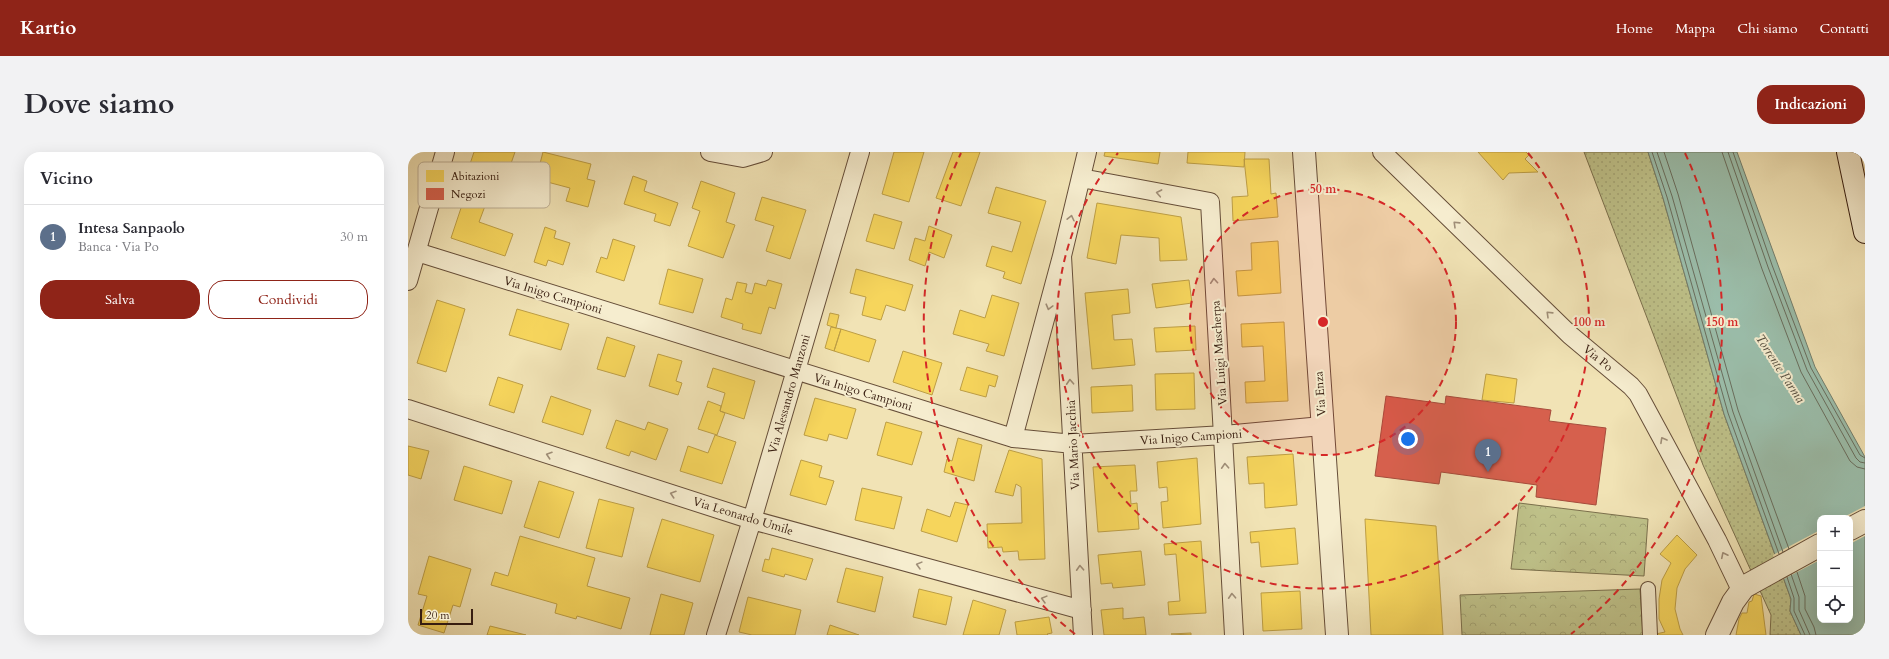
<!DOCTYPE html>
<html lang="it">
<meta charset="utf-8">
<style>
body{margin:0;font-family:Cardo,serif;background:#f2f2f3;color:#2b2b33}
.controls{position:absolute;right:12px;bottom:12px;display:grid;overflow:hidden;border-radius:8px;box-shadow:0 4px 16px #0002}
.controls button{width:36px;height:36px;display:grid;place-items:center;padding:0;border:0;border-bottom:1px solid #e1e1e2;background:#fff;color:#2b2b33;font:20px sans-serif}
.scale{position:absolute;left:12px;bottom:10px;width:53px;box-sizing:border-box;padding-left:4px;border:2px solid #371d10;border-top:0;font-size:11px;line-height:14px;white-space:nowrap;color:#371d10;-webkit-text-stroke:3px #f6edcf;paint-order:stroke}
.you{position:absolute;left:1000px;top:287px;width:14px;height:14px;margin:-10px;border:3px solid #fff;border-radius:50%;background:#1a73e8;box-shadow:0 0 0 6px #1a73e833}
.badge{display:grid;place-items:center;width:26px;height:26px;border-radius:50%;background:#8f2418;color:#fff;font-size:13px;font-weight:700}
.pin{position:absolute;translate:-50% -33px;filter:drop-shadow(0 1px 2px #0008)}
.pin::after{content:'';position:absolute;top:21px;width:14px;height:12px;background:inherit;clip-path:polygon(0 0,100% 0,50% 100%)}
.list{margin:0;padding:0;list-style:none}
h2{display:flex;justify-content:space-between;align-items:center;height:52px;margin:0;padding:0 16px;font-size:17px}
h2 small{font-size:13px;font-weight:400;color:#7c7c81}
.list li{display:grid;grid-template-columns:26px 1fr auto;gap:12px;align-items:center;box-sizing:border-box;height:64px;padding:0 16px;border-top:1px solid #e1e1e2}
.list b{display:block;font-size:15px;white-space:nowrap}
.list p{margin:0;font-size:13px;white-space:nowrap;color:#7c7c81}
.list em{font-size:13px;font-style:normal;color:#7c7c81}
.actions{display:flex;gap:8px;padding:12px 16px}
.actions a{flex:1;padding:9px 0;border:1px solid #8f2418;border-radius:16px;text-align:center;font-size:14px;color:#8f2418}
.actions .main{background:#8f2418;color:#fff}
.icon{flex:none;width:22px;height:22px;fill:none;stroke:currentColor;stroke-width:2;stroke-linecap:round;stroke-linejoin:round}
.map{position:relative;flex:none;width:1457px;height:483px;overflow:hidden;border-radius:16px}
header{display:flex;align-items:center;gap:24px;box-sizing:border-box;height:56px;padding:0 20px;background:#8f2418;color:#fff}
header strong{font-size:19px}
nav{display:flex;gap:22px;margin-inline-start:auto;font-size:14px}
.intro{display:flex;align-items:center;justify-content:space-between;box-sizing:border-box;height:96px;padding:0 24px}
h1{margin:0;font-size:28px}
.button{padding:10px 18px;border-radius:16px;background:#8f2418;color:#fff;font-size:14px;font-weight:700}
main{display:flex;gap:24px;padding:0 24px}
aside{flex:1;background:#fff;border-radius:16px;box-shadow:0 4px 16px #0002}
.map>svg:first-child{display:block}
.grass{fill:url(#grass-dots);stroke:#7b704d}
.park{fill:url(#park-crowns);stroke:#7b704d}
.water{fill:#9bbeab;stroke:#737e6d;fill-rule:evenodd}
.pier{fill:#f1e3b5}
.homes{fill:#f6d55c;stroke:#bd9e45}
.shops{fill:#d6604d;stroke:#a64c3b}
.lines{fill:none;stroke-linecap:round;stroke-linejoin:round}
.shore{stroke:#696e5e;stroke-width:1}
.pedestrian-casing{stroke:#664e39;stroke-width:16}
.minor-casing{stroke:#664e39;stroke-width:20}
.tertiary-casing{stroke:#664e39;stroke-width:24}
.secondary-casing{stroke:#371d10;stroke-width:24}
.pedestrian{stroke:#f6edcf;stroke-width:14}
.minor{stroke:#f6edcf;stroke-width:18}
.tertiary{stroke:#f6edcf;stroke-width:22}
.secondary{stroke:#f6edcf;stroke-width:22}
.oneway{stroke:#a08f79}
.ring{fill:none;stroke:#d62828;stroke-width:2;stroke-dasharray:7 5}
.labels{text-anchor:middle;stroke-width:4;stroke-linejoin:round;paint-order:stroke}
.street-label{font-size:12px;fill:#371d10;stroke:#f6edcf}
.water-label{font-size:13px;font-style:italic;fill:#554d3e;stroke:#f6edcf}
.key{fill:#f6edcf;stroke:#bdaf96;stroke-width:1}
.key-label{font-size:11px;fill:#371d10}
.centre{fill:#d62828;stroke:#f6edcf;stroke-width:2}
.ring-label{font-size:12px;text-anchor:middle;font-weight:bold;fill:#d62828;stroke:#f6edcf;stroke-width:4;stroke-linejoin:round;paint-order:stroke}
</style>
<header>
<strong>Kartio</strong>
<nav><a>Home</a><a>Mappa</a><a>Chi siamo</a><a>Contatti</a></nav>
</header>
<div class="intro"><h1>Dove siamo</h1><a class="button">Indicazioni</a></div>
<main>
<aside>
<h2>Vicino<small></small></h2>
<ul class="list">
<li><span class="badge" style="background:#5c6f8a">1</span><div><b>Intesa Sanpaolo</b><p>Banca · Via Po</p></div><em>30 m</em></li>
</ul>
<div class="actions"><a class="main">Salva</a><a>Condividi</a></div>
</aside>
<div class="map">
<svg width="1457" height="483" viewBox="0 0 1457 483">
<defs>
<pattern id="grass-dots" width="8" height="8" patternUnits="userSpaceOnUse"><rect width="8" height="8" fill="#bfc28a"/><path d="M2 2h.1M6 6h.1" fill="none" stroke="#a5a676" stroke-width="1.8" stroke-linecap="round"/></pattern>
<pattern id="park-crowns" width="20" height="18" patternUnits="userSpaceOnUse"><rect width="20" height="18" fill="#bfc28a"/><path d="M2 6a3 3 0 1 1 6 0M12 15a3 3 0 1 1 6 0" fill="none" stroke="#a5a676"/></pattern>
</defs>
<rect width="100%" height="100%" fill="#f1e3b5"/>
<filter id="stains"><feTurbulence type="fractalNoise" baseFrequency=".005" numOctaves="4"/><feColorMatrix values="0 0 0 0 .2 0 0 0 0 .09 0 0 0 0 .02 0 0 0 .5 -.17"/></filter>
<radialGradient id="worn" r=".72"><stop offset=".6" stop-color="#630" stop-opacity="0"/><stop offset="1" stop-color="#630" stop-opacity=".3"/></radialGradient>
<path class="grass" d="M1176,0H1240L1255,46L1316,262L1383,447L1382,459L1393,483H1362L1363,463L1295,313Z"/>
<path class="park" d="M1111,351L1240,367L1236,424L1103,417Z
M1232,437L1235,483H1054L1052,443Z"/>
<path class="water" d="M1240,0H1329L1407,215L1457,305V483H1393L1382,459L1383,447L1316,262L1255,46ZM1412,366H1442V468H1412Z"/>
<path class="pier" d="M1457,354V384L1442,392V366H1434Z
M1412,378V408L1374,428L1365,403Z"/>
<path class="homes" d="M66,0H107L100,20L76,12L74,16L62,12Z
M135,0L183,12L179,27L187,29L180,55L158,49L162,36L128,27Z
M486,0H516L501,50L474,42Z
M545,0H572L553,54L528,46Z
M697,0H752L750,12L696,4Z
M780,0H837L836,15L779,11Z
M1070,0H1118L1121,3L1117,7L1130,20L1101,21L1095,28Z
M836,7H861L863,42L868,41L870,65L825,69L824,45L840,44Z
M225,24L239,29L236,39L270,51L262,74L246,69L248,62L216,52Z
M293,29L327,41L318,70L327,73L315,106L280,94L292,59L284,56Z
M588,35L638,49L613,132L595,126L597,120L578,114L584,94L604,100L613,70L580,61Z
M354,45L398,58L382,107L358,99L366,74L347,68Z
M56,47L77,54L71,70L105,82L97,104L43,86Z
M689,51L773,65L779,108L752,109L751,86L713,83L708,112L679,106Z
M466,62L494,70L486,97L458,89Z
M521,74L544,83L536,106L521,100L517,114L501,108L507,86L517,89Z
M137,75L148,79L146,86L162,91L155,113L140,108L138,114L126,110Z
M205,87L227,94L216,129L188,120L193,105L199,107Z
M870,89L873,141L830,144L828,119L844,118L843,91Z
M260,117L295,127L285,161L251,152Z
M448,117L505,133L497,159L478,153L473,168L454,163L458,145L442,141Z
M360,128L374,132L367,157L361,155L353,182L334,177L335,172L313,165L318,146L324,148L329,130L339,132L337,140L344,142L347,131L358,134Z
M781,128L784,151L748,156L744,132Z
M720,137L722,161L704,163L706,188L724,187L727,213L684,217L677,141Z
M584,143L611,151L596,204L578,199L581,192L545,182L552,158L577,166Z
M29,148L57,157L38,220L9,211Z
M109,157L161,172L153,198L101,183Z
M422,161L431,163L428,176L419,173Z
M876,170L880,249L838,251L837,230L857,229L855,194L834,195L833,172Z
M787,174L788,198L748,200L746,176Z
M423,175L433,177L426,199L417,196Z
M433,177L468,188L461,210L426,199Z
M199,185L227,194L217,225L189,217Z
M495,199L534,211L524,243L485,230Z
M250,202L274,209L268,229L274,231L270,243L241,234Z
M559,215L590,224L587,235L581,233L578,245L552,238Z
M305,216L347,229L336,267L312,259L317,241L299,235Z
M786,221L787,257L748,258L747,222Z
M1078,222L1109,227L1106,251L1074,248Z
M90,225L115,233L106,261L81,253Z
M724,233L725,259L684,261L683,235Z
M143,244L183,258L175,283L134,270Z
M407,246L448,257L439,287L421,282L419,289L396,283Z
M300,249L313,254L312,259L317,261L309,283L290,277Z
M208,268L237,278L240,270L260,277L248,308L223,299L221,304L198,296Z
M478,270L514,280L504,313L469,303Z
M307,283L328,290L314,332L272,319L280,294L300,301Z
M550,286L574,293L566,329L536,320L539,307L544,309Z
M0,294L21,299L13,327L0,323Z
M601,298L634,307L637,407L611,408L610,399L595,400L594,395L580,396L579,372L614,371L613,335L608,332L605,344L587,340Z
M885,302L889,353L857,356L856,331L841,332L839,305Z
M789,306L793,372L755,376L753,350L760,349L759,335L751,336L749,310Z
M393,308L414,314L411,325L426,329L418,353L382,343Z
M727,313L729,339H722L723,352L729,351L731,377L690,380L685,315Z
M56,314L104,329L94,362L46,348Z
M131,329L166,340L151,386L116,375Z
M454,336L494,345L486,377L447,368Z
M191,347L226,356L214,405L178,396Z
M547,350L560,353L549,390L513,379L519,357L542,365Z
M254,367L306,383L292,430L239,415Z
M957,367L1028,374L1035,483H963Z
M887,376L890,412L853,415L851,390L843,391L842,380Z
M1269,383L1289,403L1277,417L1269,436L1267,457L1272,477L1275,483H1243L1257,480L1251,467V447L1254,428L1263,411L1252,402Z
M112,384L187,406L179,434L222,446L213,477L169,464L168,467L147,461L149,452L83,433L87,420L100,424Z
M793,389L798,461L761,463L760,450L772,449L768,402L757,403L756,392Z
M364,396L405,407L398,428L377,422L376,425L354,419L357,407L361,408Z
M733,399L737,433L705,436L704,431L693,432L690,403Z
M21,404L63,417L52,455L45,453L36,481L10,473L19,444L10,442Z
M438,416L475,425L467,460L429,450Z
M511,437L544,445L538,473L505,465Z
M892,439L894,477L855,479L853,441Z
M253,442L285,451L276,483H242Z
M1346,442L1353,444L1358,483H1328L1331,467L1334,461H1339L1341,450L1344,449Z
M340,445L393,458L387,483H344L331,480Z
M565,448L598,458L591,483H555Z
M715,456V467L736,465L738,483H696L693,458Z
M641,465L644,481L639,482L640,483H609L607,470Z
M422,473L451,483H419Z
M82,474L118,483H79Z
M783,481V483L763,482Z"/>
<path class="shops" d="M978,244L1037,252L1038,244L1143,258L1141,269L1198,276L1188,353L1128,345L1129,333L1033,320L1031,332L967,324Z"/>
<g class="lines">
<path class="shore" d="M1244,0L1259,45L1320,261L1371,402
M1249,0L1264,44L1325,260L1375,400
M1256,0L1270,42L1330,258L1381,397
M1314,0L1354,117L1393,220L1442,309L1449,315L1457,317
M1320,0L1360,115L1399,218L1448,306L1452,310L1457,311
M1325,0L1364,113L1403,216L1452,303L1457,306
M1389,420L1397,444V457L1406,475L1408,483
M1383,422L1391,445V458L1402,483
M1379,425L1386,446V459L1397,483"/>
<g class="pedestrian-casing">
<path id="pedestrian" d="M1240,437L1242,483"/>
</g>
<g class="minor-casing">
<path id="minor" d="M302,0L335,6L355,0
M974,0L1162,183L1223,234L1230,242L1309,388L1333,438
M673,26L802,50L826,483
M9,100L605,286L665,292L816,283L914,274
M654,104L675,483
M0,129L37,0
M0,257L344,368L674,458
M605,286L654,104L679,0
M308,483L344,368L452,0"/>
</g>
<g class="tertiary-casing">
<path id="tertiary" d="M896,0L929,483
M1442,377L1457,369
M1309,483L1325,450L1336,435L1412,393"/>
</g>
<g class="secondary-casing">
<path id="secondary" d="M1440,0L1457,80"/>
</g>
<use href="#pedestrian" class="pedestrian"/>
<use href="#minor" class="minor"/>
<use href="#tertiary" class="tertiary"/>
<use href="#secondary" class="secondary"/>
</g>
<defs><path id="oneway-chevron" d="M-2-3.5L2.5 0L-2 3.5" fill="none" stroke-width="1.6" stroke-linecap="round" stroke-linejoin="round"/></defs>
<g class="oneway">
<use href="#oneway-chevron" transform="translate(751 41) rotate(-169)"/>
<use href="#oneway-chevron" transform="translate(663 66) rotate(-77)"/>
<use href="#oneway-chevron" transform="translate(1048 72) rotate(-136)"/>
<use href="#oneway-chevron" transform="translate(806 129) rotate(-94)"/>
<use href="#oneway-chevron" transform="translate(641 155) rotate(105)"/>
<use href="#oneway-chevron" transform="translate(1141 162) rotate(-136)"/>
<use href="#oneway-chevron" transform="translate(662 230) rotate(-93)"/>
<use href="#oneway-chevron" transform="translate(1255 288) rotate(-119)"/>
<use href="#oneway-chevron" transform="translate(141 303) rotate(-162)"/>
<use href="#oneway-chevron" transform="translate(817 314) rotate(-93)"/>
<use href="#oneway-chevron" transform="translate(265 342) rotate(-162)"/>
<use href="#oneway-chevron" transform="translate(1316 403) rotate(-116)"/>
<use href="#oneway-chevron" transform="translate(511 413) rotate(-165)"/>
<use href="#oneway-chevron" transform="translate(672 416) rotate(-93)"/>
<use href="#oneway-chevron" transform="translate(824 444) rotate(-93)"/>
<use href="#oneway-chevron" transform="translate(636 447) rotate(-165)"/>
</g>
<circle cx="915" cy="170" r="133" fill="#d62828" fill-opacity=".12"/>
<g class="ring">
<circle cx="915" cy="170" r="133"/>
<path d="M1120 1A266 266 0 1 1 710 1"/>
<path d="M667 482A399 399 0 0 1 553 1M1277 1A399 399 0 0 1 1163 482"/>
</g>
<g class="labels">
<g class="street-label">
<text transform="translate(145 143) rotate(17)" y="4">Via Inigo Campioni</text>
<text transform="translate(811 201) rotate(-94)" y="4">Via Luigi Mascherpa</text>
<text transform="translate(1190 206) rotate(39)" y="4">Via Po</text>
<text transform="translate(455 240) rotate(17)" y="4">Via Inigo Campioni</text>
<text transform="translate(381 242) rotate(-74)" y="4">Via Alessandro Manzoni</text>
<text transform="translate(912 242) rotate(-94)" y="4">Via Enza</text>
<text transform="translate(783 285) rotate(-4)" y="4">Via Inigo Campioni</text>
<text transform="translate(665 293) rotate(-93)" y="4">Via Mario Jacchia</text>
<text transform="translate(335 364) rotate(17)" y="4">Via Leonardo Umile</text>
</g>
<g class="water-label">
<text transform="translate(1373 216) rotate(57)" y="5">Torrente Parma</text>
</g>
</g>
<rect x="10" y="10" width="132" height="46" rx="6" class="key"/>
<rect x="18" y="18" width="18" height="12" fill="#f6d55c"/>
<rect x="18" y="36" width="18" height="12" fill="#d6604d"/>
<g class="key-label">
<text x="43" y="28">Abitazioni</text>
<text x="43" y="46">Negozi</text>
</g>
<circle cx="915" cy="170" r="6" class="centre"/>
<g class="ring-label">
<text x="915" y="41">50 m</text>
<text x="1181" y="174">100 m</text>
<text x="1314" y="174">150 m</text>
</g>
<rect width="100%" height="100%" filter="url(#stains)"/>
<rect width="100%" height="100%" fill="url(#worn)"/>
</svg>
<div class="controls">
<button>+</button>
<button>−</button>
<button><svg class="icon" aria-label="locate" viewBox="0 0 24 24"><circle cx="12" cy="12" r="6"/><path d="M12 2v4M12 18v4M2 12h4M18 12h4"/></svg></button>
</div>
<div class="scale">20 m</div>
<div class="you"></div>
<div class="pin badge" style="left:1080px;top:320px;background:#5c6f8a">1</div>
</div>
</main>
